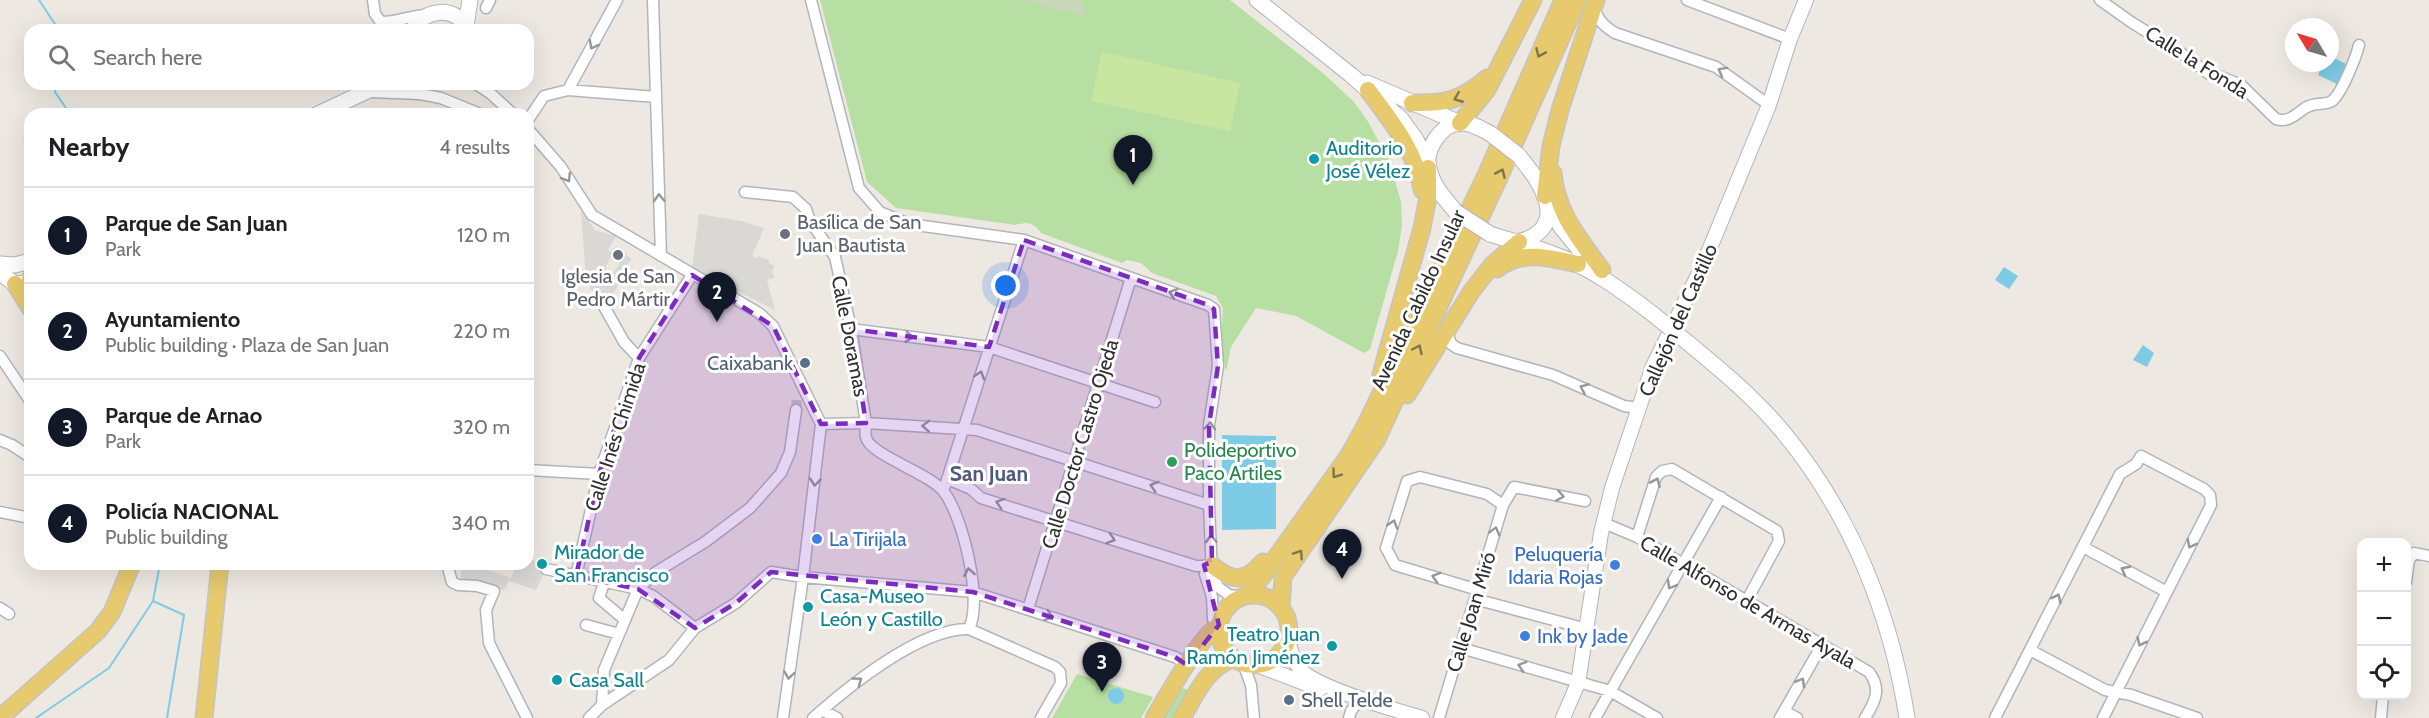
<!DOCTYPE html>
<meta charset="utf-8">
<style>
body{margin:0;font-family:Cabin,sans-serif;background:#f6f6f6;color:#202124}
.controls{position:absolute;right:18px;bottom:18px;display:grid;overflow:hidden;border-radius:12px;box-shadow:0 6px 24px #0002}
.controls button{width:54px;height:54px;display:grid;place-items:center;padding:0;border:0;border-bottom:2px solid #e0e0e0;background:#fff;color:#202124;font:30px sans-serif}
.compass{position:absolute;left:2285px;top:18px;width:54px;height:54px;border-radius:50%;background:#fff;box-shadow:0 6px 24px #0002;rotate:308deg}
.you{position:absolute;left:1006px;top:286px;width:21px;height:21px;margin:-15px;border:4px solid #fff;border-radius:50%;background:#1a73e8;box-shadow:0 0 0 9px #1a73e833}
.badge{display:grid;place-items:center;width:39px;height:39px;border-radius:50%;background:#111827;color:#fff;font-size:20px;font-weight:700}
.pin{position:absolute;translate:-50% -50px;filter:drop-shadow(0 2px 3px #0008)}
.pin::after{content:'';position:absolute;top:32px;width:21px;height:18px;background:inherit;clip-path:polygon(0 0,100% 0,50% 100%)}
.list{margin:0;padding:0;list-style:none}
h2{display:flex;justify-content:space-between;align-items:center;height:78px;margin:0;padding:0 24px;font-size:26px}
h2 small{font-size:20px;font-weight:400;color:#757577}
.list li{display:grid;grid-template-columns:39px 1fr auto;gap:18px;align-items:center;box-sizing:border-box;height:96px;padding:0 24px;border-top:2px solid #e0e0e0}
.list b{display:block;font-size:22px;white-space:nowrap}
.list p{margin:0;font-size:20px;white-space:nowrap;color:#757577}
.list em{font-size:20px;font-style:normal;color:#757577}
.icon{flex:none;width:33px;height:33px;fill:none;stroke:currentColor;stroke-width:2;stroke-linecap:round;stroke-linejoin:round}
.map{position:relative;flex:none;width:2429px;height:718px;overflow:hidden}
.search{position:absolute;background:#fff;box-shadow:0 6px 24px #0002;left:24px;top:24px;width:510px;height:66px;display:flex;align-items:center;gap:15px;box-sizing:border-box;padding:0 21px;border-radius:18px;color:#757577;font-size:22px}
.panel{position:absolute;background:#fff;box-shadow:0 6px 24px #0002;left:24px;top:108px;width:510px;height:462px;border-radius:18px}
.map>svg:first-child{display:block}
.green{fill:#b8dfa3}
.cemetery{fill:#c8d6ba}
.pitch{fill:#c8e6a0}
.plaza{fill:#dad8d4}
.water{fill:#7ecbe6}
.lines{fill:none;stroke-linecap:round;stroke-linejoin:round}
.stream{stroke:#7ecbe6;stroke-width:2}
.minor-tunnel{stroke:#c8c3be;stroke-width:10;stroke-dasharray:10 5;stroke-linecap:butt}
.minor-casing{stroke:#b2b4bd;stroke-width:13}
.tertiary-casing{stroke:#b2b4bd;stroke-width:16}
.secondary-casing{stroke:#b2b4bd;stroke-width:17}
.primary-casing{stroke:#c4c4c4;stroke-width:19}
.minor{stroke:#fff;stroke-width:10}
.tertiary{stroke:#fff;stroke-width:14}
.secondary{stroke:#fff;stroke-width:15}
.primary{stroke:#e7ca6e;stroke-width:16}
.secondary-bridge-casing{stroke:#b2b4bd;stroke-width:17;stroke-linecap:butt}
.secondary-bridge{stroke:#fff;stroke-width:15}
.oneway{stroke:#969696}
.oneway2{stroke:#81744b}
.marked{fill:#7b2cbf;fill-opacity:0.2;stroke:#7b2cbf;stroke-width:4.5;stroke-dasharray:12 8;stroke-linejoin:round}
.culture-dot{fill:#0f9aa8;stroke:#fff;stroke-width:2}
.worship-dot{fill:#6b7280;stroke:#fff;stroke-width:2}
.service-dot{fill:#5c6f8a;stroke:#fff;stroke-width:2}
.leisure-dot{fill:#2e9e5b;stroke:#fff;stroke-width:2}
.shop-dot{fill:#3f7fe0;stroke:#fff;stroke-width:2}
.labels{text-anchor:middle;stroke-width:6;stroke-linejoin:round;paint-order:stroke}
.street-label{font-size:20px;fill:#2e2e2e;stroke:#fff}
.culture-label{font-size:20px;fill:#0d838f;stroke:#fff;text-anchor:start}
.worship-label{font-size:20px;fill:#5b616d;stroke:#fff;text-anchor:start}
.service-label{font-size:20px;fill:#4e5e75;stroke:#fff;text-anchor:end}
.leisure-label{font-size:20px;fill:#27864d;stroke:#fff;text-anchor:start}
.shop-label{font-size:20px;fill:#366cbe;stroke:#fff;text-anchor:start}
.neighbourhood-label{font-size:21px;font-weight:bold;fill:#51597c;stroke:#fff}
</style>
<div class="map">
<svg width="2429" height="718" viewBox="0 0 2429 718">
<rect width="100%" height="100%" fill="#eee8e2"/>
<path class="green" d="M820,0H1230L1323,73L1354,102L1367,120L1389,160L1401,202L1402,226L1398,251L1370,349L1364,353L1296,316L1256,308L1231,347L1226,372L1221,343L1223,308L1216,296L1152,273L1141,263L1127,260L1122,263L1041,233C1033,222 1028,222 1015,225L896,208L867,182Z
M1077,674L1153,697L1141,718H1052Z
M1177,686L1191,691L1175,718H1159Z"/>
<path class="cemetery" d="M1022,0H1082L1085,16Z"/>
<path class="pitch" d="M1102,52L1240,83L1230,131L1091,101Z"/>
<path class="plaza" d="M581,211L595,230L616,236L608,250L613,253L605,268L613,273L625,254L632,259L623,270L626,272L609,300L591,290L585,267Z
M699,214L741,221L764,228L752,256L758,258L759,256L770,261L769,263L775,266L772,271L774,278L767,280L775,310L692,269Z
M528,559L545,564L544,573L536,590L509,581L504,590L496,587L461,584V564H471L511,578L517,564H528Z"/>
<path class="water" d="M2330,56L2346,64L2337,84L2318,75L2323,63H2330Z
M2004,267L2018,276L2009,289L1995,280Z
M2143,345L2154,353L2147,367L2133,360Z
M1222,435L1276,436V529L1222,530Z
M1108 696a8 8 0 1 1 16 0a8 8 0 1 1-16 0Z"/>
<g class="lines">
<path class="stream" d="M39,0L59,30
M56,84L55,92L70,114
M642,365L649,352
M153,601L184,615L167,718
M36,718L109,668L153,601L160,564"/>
<path class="minor-tunnel" d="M796,410L797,396"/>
<g class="minor-casing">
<path id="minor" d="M373,0L375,14L387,30
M653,0L661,256
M811,0L859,188L880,212L909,224L1024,240L1208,305L1214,309L1218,366L1209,425V505L1212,575L1218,587L1229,595L1243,597
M1687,0L1790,39
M2100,0L2131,22L2181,53L2209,74L2216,75L2241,85L2276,119C2288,123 2295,115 2305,108C2316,101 2324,106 2332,101C2342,93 2356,57 2359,45
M1595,7C1597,20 1604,26 1615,33L1716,67L1769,105
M486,8L490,0
M380,22C396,23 410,15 427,15
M476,84L490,93L513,114
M568,90L617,0
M370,92L420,94L441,98L480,114
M528,120L544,96L568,90L656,97
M528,129L561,167L592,215L759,313L773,326L821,424L803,577L783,718
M745,192L793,197L806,209L810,221L835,257L851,329L866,423C866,427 865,433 866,437C869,455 930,473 944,492C963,517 983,600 969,629
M601,301L624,342L639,358
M851,329L989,347L1155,402
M1447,332L1451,344L1457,348L1553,375L1624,406L1639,408
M0,356L30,401
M821,424L866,423L977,430L1209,505
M0,440L12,445L30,457
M528,470L599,474
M947,479L971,489L981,498L1196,566H1204L1212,562
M945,486L1024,240
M0,512L30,518
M1604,523L1637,537L1869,672C1882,689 1875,702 1865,718
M1637,537L1656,477L1662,471L1672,469L1777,531L1779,541L1746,602
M2083,547L2167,592
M447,564L452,582L458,585L477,586L494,591L486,610L489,643L527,718
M546,569L638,589L653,596L695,628
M1205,574L1212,597L1213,619L1219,623
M576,576L599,474L639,358L692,275
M2406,582L2409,560L2414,553L2429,556
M604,583L599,598L625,620
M1478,590L1395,565L1386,548L1407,481L1420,477L1487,494L1503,505
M1475,599L1587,629
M0,608L9,614
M1028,609L1131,278
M586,625L619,634
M1461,648L1610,691L1657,718
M2030,650L2105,690L2131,695L2197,718
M1243,663L1251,685L1254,718
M602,705L604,670L638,589L656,572L705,542L750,508L781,473L790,452L796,410
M822,710L837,718
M1784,711L1797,718
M589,718L602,705L669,660L695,628L736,603L771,572L803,577L973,592L1175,657L1187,665
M813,718C848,687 920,628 969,629L1055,667L1060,672L1061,683L1041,718
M1349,718L1351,711L1361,698
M1439,718L1503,505L1514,487L1585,501
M1595,718L1721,497
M1780,718L1822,645
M1995,718L2120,474L2136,464L2141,456L2204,489L2210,495L2211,505L2103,718
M2381,718L2383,696"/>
</g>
<g class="tertiary-casing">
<path id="tertiary" d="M1288,638C1290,649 1293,661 1300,669C1316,688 1396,710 1422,718
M1257,665L1320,689
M1563,718L1578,683L1601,533L1612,488L1653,366L1703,265L1769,105L1790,39L1806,0"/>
</g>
<g class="secondary-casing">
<path id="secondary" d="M1257,0L1351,75L1401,119L1415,138L1428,163
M466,26L470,0
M413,30C425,7 457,6 468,30
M1367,83L1460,123
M318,114L382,84
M1518,155C1542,183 1571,227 1519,242
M1546,200L1561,227L1579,249
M1456,212C1445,199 1432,185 1429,168C1424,150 1441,124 1460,123C1471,122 1482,129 1491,134
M1490,234C1511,241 1533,246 1553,254C1590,267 1623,291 1654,315
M0,264L15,265L30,261
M0,273L15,284L26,283
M1687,342C1721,370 1755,398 1783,432C1851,514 1891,614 1907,718"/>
</g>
<g class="primary-casing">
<path id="primary" d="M1368,90C1391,121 1416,151 1422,190
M1412,103C1447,104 1461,100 1487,78
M1460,123L1487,90L1533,0
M1553,173C1557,214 1579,238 1602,270
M1545,196L1551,146L1560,110L1596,0
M1497,269C1522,249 1550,258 1578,264
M30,279V305
M15,284L30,308
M1381,374L1422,228L1428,197V168
M1407,395L1471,292L1492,265L1519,242
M1212,565C1232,582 1245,583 1263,562
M1219 630a35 35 0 1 1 70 0a35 35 0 1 1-70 0Z
M1246,596L1262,577L1349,455L1366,424L1486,175L1563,0
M1281,607L1283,577L1376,441L1498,180L1578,0
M0,718L98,631L112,612L132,564
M204,718L220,564
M1154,718C1168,695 1198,639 1219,625
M1182,718C1195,696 1207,667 1233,659"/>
</g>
<use href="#minor" class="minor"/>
<use href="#tertiary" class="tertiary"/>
<use href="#secondary" class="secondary"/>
<use href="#primary" class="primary"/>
<g class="secondary-bridge-casing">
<path id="secondary-bridge" d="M1491,134L1518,155
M1456,212L1490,234
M1654,315L1687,342"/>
</g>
<use href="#secondary-bridge" class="secondary-bridge"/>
</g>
<defs><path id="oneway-chevron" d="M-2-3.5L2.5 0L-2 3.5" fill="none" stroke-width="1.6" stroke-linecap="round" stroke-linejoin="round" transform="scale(1.5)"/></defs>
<g class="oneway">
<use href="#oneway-chevron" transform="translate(593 45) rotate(119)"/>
<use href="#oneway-chevron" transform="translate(1722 71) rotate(-151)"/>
<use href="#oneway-chevron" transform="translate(567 178) rotate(58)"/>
<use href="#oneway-chevron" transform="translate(659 198) rotate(-92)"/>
<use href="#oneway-chevron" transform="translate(1173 293) rotate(-161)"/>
<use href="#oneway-chevron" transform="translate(909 337) rotate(7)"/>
<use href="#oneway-chevron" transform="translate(980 375) rotate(-72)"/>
<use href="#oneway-chevron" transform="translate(1584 388) rotate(-157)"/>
<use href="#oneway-chevron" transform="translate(926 426) rotate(-178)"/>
<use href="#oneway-chevron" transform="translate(1210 426) rotate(-85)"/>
<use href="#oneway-chevron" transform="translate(815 482) rotate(96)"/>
<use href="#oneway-chevron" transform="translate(1656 482) rotate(-66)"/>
<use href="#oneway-chevron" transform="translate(1154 486) rotate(-163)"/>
<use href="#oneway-chevron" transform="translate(1560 496) rotate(11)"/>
<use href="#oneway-chevron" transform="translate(1000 503) rotate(-163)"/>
<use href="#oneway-chevron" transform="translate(1393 524) rotate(-72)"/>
<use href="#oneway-chevron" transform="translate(1495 531) rotate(-74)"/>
<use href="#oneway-chevron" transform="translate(1111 539) rotate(18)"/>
<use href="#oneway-chevron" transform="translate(1211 539) rotate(-93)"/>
<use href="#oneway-chevron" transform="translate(2191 544) rotate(117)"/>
<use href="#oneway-chevron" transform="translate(2125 570) rotate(-152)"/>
<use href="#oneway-chevron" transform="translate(969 572) rotate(-100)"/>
<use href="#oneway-chevron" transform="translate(1436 577) rotate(-163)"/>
<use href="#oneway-chevron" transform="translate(1671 585) rotate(120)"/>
<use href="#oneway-chevron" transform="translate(2057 598) rotate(-63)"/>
<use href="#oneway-chevron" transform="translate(1049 616) rotate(18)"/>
<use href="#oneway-chevron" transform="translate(2141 642) rotate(117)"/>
<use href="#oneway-chevron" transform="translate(1522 666) rotate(-163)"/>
<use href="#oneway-chevron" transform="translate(789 675) rotate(98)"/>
<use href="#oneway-chevron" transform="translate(858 681) rotate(-36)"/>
<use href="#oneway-chevron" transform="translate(1801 682) rotate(-60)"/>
</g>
<g class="oneway2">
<use href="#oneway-chevron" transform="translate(1540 53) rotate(114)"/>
<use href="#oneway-chevron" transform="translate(1458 98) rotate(158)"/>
<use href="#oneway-chevron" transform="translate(1501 173) rotate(-66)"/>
<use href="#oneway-chevron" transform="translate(1418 349) rotate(-65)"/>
<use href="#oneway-chevron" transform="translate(1336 474) rotate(126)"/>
<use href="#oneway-chevron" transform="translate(1299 554) rotate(-56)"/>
</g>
<path class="marked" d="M1024,240L1208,305L1214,309L1218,366L1209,425L1212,562L1204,565L1219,625L1187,665L1175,657L973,592L771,572L736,603L695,628L638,589L576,576L599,474L639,358L692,275L773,326L821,424L866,423L851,329L989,347Z"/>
<g class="culture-dot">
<circle cx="1314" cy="159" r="6"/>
<circle cx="542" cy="564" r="6"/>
<circle cx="808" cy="607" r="6"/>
<circle cx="1332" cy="646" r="6"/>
<circle cx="557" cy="680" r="6"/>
</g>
<g class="worship-dot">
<circle cx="785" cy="234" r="6"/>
<circle cx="618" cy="255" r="6"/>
</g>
<g class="service-dot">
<circle cx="805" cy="363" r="6"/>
<circle cx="1289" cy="700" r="6"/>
</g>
<circle class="leisure-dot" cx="1172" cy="462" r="6"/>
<g class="shop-dot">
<circle cx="817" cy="539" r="6"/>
<circle cx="1615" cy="565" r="6"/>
<circle cx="1525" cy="636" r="6"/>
</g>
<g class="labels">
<g class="street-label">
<text transform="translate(2197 62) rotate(32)" y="7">Calle la Fonda</text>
<text transform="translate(1418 300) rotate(-65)" y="7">Avenida Cabildo Insular</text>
<text transform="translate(1678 320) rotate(-66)" y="7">Callejón del Castillo</text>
<text transform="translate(850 336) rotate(79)" y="7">Calle Doramas</text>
<text transform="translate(615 437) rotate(-72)" y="7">Calle Inés Chimida</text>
<text transform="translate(1080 444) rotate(-73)" y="7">Calle Doctor Castro Ojeda</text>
<text transform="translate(1748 602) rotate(30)" y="7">Calle Alfonso de Armas Ayala</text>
<text transform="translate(1471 612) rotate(-73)" y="7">Calle Joan Miró</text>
</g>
<g class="culture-label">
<text x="1326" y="155">Auditorio<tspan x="1326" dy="23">José Vélez</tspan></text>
<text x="554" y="559">Mirador de<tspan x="554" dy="23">San Francisco</tspan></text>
<text x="820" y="603">Casa-Museo<tspan x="820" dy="23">León y Castillo</tspan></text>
<text x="1320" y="641" text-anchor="end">Teatro Juan<tspan x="1320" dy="23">Ramón Jiménez</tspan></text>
<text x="569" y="687">Casa Sall</text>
</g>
<g class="worship-label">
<text x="797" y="229">Basílica de San<tspan x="797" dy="23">Juan Bautista</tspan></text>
<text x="618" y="283" text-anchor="middle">Iglesia de San<tspan x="618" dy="23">Pedro Mártir</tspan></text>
</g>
<g class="service-label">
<text x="793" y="370">Caixabank</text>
<text x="1301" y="707" text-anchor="start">Shell Telde</text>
</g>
<g class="leisure-label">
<text x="1184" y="457">Polideportivo<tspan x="1184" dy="23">Paco Artiles</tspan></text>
</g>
<g class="shop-label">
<text x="829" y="546">La Tirijala</text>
<text x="1603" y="561" text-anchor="end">Peluquería<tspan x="1603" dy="23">Idaria Rojas</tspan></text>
<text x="1537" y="643">Ink by Jade</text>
</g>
<g class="neighbourhood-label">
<text x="989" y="481">San Juan</text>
</g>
</g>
</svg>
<div class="controls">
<button>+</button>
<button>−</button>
<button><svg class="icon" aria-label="locate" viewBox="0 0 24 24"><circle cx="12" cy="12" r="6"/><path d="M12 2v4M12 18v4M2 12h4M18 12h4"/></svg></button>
</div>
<svg class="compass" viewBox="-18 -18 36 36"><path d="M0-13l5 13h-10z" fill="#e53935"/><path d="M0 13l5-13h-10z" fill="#757577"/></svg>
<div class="you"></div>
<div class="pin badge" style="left:1133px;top:185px">1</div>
<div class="pin badge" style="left:717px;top:322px">2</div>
<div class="pin badge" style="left:1102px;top:692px">3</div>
<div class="pin badge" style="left:1342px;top:579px">4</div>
<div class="search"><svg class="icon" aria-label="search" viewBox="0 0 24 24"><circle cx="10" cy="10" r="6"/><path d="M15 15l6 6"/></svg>Search here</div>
<section class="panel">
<h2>Nearby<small>4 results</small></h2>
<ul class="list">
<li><span class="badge">1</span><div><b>Parque de San Juan</b><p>Park</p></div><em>120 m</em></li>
<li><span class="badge">2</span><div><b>Ayuntamiento</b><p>Public building · Plaza de San Juan</p></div><em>220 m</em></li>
<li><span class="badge">3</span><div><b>Parque de Arnao</b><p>Park</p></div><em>320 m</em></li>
<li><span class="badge">4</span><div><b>Policía NACIONAL</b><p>Public building</p></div><em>340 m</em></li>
</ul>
</section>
</div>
